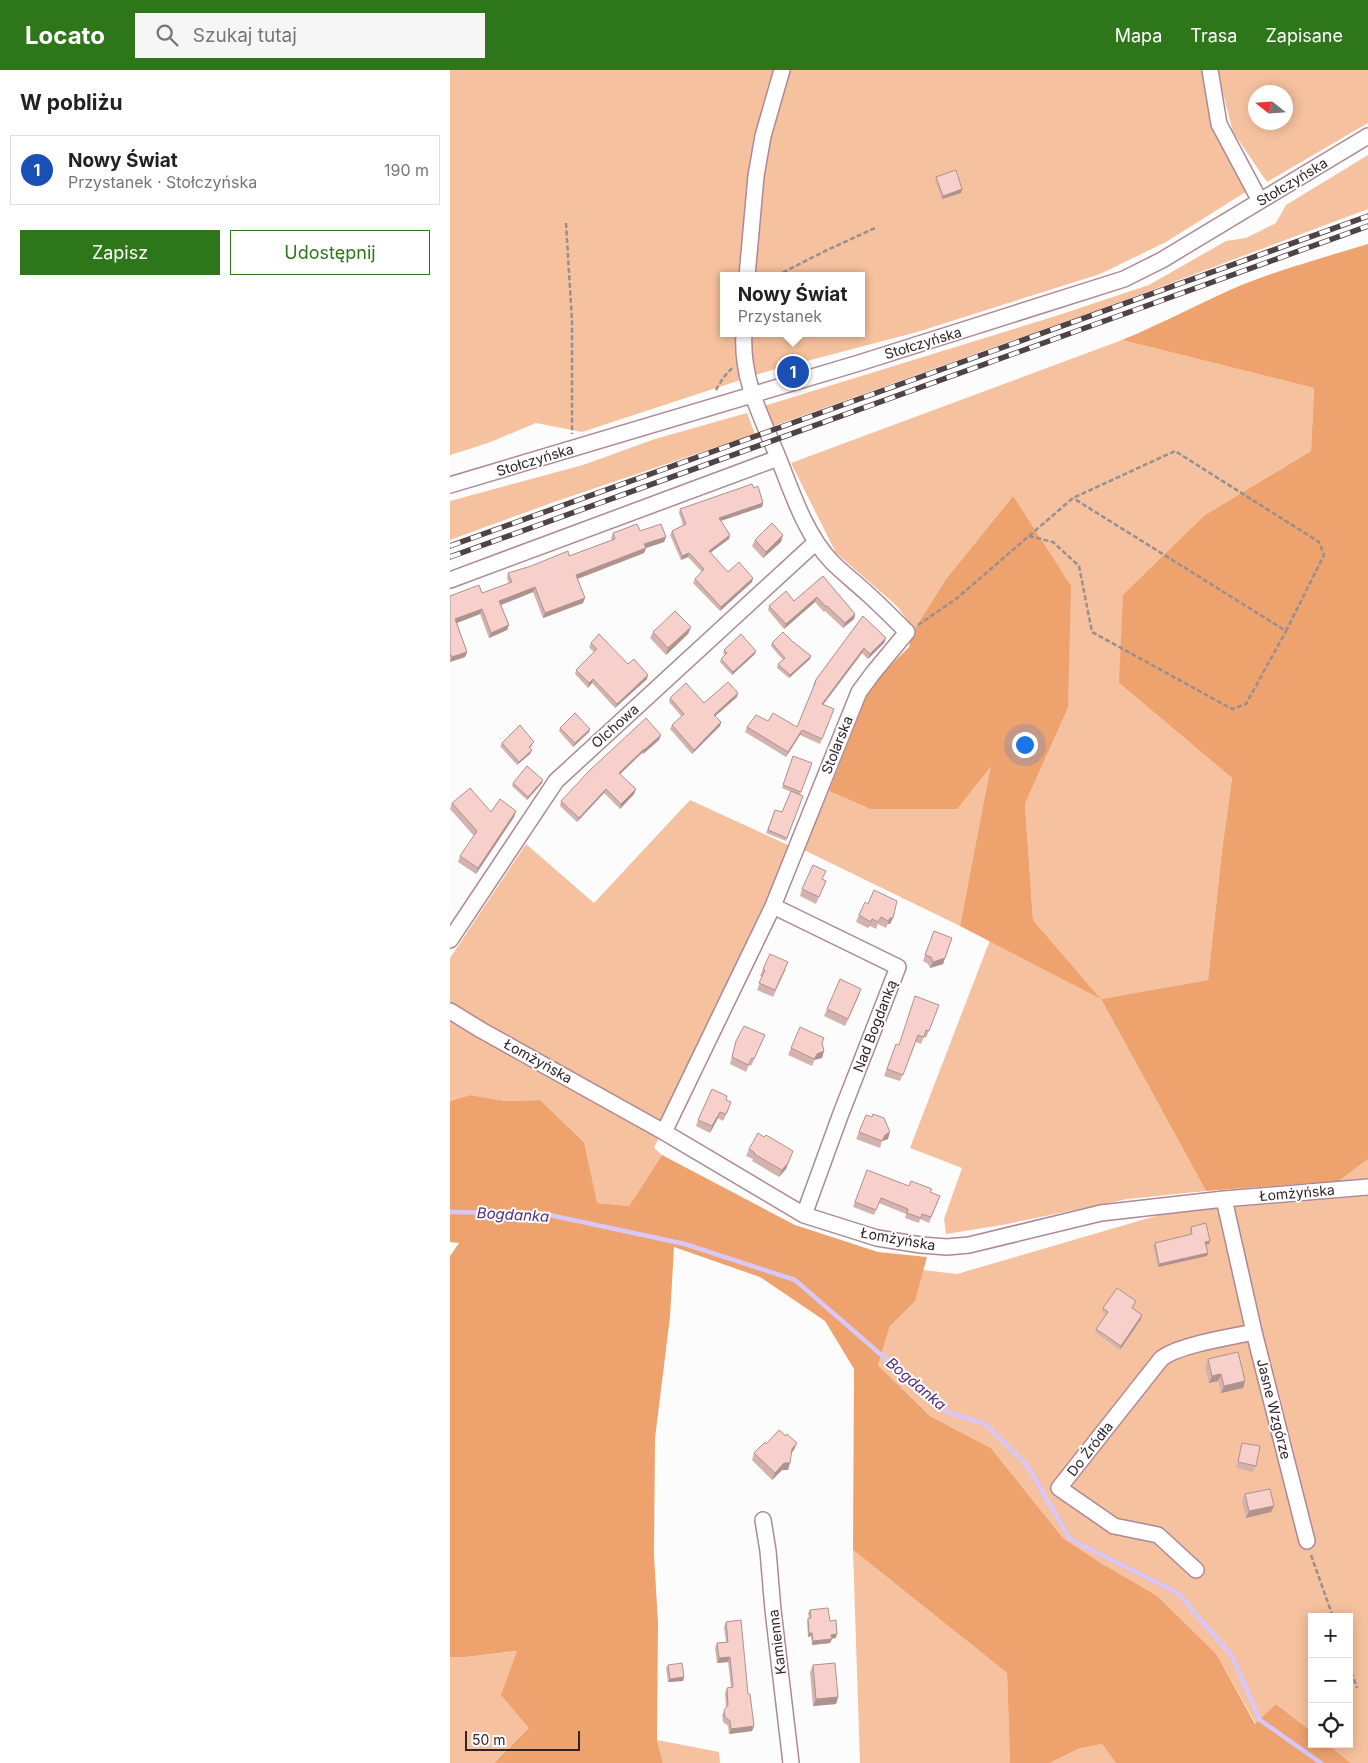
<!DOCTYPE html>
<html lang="pl">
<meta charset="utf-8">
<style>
body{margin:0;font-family:Inter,sans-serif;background:#f6f6f6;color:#222}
.controls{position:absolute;right:15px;bottom:15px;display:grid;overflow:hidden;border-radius:0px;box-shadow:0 2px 12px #0003}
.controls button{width:45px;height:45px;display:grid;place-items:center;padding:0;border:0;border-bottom:1px solid #e0e0e0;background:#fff;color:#222;font:25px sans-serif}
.compass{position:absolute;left:798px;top:15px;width:45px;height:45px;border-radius:50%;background:#fff;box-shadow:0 2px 12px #0003;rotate:287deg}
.scale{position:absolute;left:15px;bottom:12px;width:115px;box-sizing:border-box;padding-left:5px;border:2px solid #332328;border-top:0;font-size:14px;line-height:18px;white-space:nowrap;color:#332328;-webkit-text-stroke:4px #fff;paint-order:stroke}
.you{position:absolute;left:574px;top:674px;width:18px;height:18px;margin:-12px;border:4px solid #fff;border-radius:50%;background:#1a73e8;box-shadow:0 0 0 8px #1a73e833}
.badge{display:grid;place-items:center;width:32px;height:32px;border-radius:50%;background:#2e761a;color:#fff;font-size:16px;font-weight:700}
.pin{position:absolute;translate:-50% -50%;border:2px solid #fff;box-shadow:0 1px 5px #0006}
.popup{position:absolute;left:270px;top:202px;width:145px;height:65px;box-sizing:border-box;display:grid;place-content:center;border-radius:0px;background:#fff;filter:drop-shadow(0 1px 4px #0005);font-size:16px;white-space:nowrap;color:#767676}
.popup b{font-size:19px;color:#222}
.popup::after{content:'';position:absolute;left:50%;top:100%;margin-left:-10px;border:10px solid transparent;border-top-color:#fff}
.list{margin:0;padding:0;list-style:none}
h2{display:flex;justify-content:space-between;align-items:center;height:65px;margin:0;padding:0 20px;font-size:21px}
h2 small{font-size:16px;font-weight:400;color:#767676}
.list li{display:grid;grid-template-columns:32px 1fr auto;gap:15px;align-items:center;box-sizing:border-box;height:70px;margin:0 10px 10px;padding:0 10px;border:1px solid #e0e0e0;border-radius:0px}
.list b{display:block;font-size:19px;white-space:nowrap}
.list p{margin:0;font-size:16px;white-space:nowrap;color:#767676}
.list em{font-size:16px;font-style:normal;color:#767676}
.actions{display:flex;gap:10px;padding:15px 20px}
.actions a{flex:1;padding:11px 0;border:1px solid #2e761a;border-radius:0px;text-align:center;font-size:18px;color:#2e761a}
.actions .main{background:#2e761a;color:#fff}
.icon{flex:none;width:28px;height:28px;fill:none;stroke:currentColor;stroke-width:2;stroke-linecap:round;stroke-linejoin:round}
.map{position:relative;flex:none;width:918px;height:1693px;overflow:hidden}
header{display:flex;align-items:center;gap:30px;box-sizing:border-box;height:70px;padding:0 25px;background:#2e761a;color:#fff}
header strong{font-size:24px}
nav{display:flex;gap:28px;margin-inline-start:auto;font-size:18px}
.search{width:350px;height:45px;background:#f6f6f6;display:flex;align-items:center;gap:12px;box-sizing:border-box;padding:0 18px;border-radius:0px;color:#767676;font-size:19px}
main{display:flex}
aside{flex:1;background:#fff}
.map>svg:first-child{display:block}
.green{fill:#f6c19e;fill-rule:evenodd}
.forest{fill:#eea26e}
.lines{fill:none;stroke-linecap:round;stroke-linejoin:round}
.stream{stroke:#d8c7f7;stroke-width:4.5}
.minor-casing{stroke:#ae8894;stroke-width:18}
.path{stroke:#978f91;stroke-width:2.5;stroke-dasharray:5 2.5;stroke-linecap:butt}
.minor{stroke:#fff;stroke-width:15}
.rail-casing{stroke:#504347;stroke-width:5.5}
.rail{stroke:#fff;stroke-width:4;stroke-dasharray:11;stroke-linecap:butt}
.wall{fill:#d4b3af}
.shaded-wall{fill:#ad928e}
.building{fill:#f7d0cb;stroke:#ad928e}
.labels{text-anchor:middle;stroke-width:4;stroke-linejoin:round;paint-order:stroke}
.street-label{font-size:14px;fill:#332328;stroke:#fff}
.water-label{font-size:15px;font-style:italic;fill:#532b84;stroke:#fff}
</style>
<header>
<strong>Locato</strong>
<div class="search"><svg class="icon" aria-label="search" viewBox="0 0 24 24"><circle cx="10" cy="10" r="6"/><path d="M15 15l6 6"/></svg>Szukaj tutaj</div>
<nav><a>Mapa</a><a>Trasa</a><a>Zapisane</a></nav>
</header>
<main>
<aside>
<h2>W pobliżu<small></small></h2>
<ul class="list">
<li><span class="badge" style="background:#1a4fb4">1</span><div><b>Nowy Świat</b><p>Przystanek · Stołczyńska</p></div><em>190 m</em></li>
</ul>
<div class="actions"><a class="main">Zapisz</a><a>Udostępnij</a></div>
</aside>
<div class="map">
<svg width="918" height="1693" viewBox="0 0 918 1693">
<rect width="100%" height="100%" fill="#fcfcfc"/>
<path class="green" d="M0,0H751L766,56L802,118L716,172L650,204L467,262L315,302L132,362L86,353L38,373L0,385ZM274,206H412V263H274Z
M767,0H918V53L817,112L783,62ZM806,22H836V52H806Z
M918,85V139L689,225L324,356L314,336L606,246L699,215L776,171L796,168L826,153L836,135Z
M672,270L864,318L861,381L755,445L669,613L782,708L772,780L758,910L651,929L756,1121L678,1129L552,1155L496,1164L494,1149L512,1098L460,1078L540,870L650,928L583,850L575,734L618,638L563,426L496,509L462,563L455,547L447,536L386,483L341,393Z
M297,343L305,364L104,432L0,470V431L133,395L205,369Z
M542,695L510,856L354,780L379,721L420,739Z
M240,730L340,776L216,1053L204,1078L212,1085L179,1136L146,1133L134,1072L90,1030L55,1031L20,1025L0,1031V888L76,774L144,833Z
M918,1089V1108L889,1111Z
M918,1126V1693H901L877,1674H899V1547H862V1662L826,1634L806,1654L767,1585L654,1495L613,1468L541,1378L480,1346L428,1295L440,1256L465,1230L473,1200L507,1204L716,1143Z
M403,1480L557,1603L560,1693H410Z
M68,1581L79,1658L44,1693H0V1587H16Z
M207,1670L269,1682L270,1693H213Z
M652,1674L666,1693H600L628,1679Z"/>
<path class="forest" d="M918,174V1089L889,1111L756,1121L651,929L510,856L541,696L507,739H420L379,721L421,615L459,577L462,563L496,509L563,426L621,516L618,638L575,734L583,850L651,929L758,910L772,780L782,708L669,613L673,525L755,445L861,381L864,318L672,270C709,255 744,236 780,220C824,201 872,188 918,174Z
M20,1025L55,1031L90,1030L134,1072L147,1133L179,1136L212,1085L345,1155L428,1182L477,1187L465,1231L440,1256L428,1295L480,1346L541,1378L613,1468L654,1495L707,1526L767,1585L805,1654L826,1634L862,1662V1674H877L901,1693H666L652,1674L628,1679L600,1693H560L557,1603L403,1480L404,1299L375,1251L310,1207L224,1177L220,1247L205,1368L204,1485L208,1553L207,1670L213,1693H44L79,1658L51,1625L67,1581L16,1587H0V1186L9,1173L0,1172V1031Z"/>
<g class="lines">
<path class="stream" d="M0,1142L95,1144L235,1174L345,1210L497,1342L535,1354L577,1395L620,1469L728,1523L782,1586L810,1650L871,1693"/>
<g class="minor-casing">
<path id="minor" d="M760,0L769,54L810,131
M297,206L306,106L313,66L332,0
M0,415L409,293L674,209L712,190L918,66
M0,510L328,388
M323,836L448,897L390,1046L354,1145
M0,870L106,711L366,472
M0,941L31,960L214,1062L354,1145L427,1168L471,1175L497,1177L519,1175L651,1143L774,1129L918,1117
M214,1062L323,836L409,622L423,603L457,562C444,549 432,537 419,525C407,514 393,503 382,492C355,464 342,422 328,387C311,346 291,309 294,263
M774,1129L804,1262L857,1471
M313,1450L318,1481L323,1540L341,1693
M746,1500L708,1465L664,1456L609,1418L711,1289C727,1275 782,1267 804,1262"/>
</g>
<path class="path" d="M116,153L122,251V364
M326,206L375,181L425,158
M266,320L273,308L282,298
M579,466L603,472L629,496L642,562L782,639L796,634L836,561
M468,555L506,529L623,428L725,381L869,472L874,485L836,561L623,428
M861,1485L883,1547
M899,1595L907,1618"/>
<use href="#minor" class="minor"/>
<g class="rail-casing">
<path id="rail" d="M0,476L918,146
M0,487L918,156"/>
</g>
<use href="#rail" class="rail"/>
</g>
<path class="wall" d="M486,107L512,119L511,123L492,129L485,110Z
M304,418L313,433L312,437L271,451L279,469L260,483L278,502L302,512L270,541L243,513L245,509L252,502L238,487L231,490L220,465L222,461L233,455L229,443L230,439Z
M190,461L216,467L214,472L196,478L194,483L128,509L133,533L93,548L83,522L51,535L59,555L57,560L39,568L30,544L7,553L17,582L15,587L0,592V526L32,523L59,514L57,508L58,503L119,486L162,470L161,468L163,463Z
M305,470L331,472L313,488L302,476Z
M373,506L405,544L404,549L393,558L375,541L374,542L365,532L334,559L318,540L319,536L344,531Z
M413,546L436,568L434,573L418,589L412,583L373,634L384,639L370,674L350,665L336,687L295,662L297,657L318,651L347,657L364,616L363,615L365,611Z
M241,557L238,564L216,585L200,568L203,562Z
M342,571L361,586L360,589L339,608L327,598L328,594L333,590L321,576L322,573Z
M141,573L178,594L197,609L165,638L142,613L138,618L125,604L126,600L144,582L139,577Z
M274,580L305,584L282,605L270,592L271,589L275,585L273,583Z
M287,627L265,646L271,652L270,656L242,684L220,659L222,655L232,647L219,632L220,628L254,633Z
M110,658L139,662L123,677L109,661Z
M211,665L209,670L193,684L192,683L170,704L186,719L184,724L170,739L154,723L127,752L110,736L111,731Z
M52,673L83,675L80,678L82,680L80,684L67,695L50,676Z
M343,686L362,693L350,725L353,726L336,771L316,763L325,740L332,742L341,722L332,718Z
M63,713H92L77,730L62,716Z
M2,733L41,742L66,741L64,747L26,804L8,792L10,786L24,766L0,739Z
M373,809L376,811L366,834L350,826L352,819Z
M424,820L440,854H437L436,858L428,854L426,859L420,856L418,858L406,852L409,845L418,834Z
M484,861L502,868L493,894L480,898L478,894L473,891Z
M313,899H336L323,927L307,920L312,907L310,906Z
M409,925L395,956L374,946L377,939Z
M489,935L476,968L474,967L471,974L466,972L450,1011L434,1006L446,974L449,975Z
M286,971L312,972L301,996L299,995L296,1002L280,994Z
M372,974L374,981L372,988L364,990L362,996L338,985L341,978Z
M276,1030L279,1039L273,1051L268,1048L260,1063L246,1056L248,1050Z
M416,1045L422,1047L438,1069L432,1071L430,1078L406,1069Z
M314,1067L343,1081L336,1099L329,1107L302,1091L303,1089L296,1086L299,1079Z
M417,1100L459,1116L490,1126L479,1153L470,1149L469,1153L455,1148L456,1144L429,1133L424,1145L403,1137Z
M741,1157L759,1174L756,1175L758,1183L757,1186L708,1197L703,1176L705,1173L741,1164L740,1161Z
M685,1235L682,1239L691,1249L670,1280L645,1262L646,1259L656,1244L652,1241L653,1238Z
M758,1289L795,1311L793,1318L771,1323L768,1311L759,1313L755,1296Z
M792,1373L806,1396L803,1402L786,1398Z
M316,1374L344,1380L341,1383L338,1400H332L322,1410L302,1390L304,1383Z
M795,1424L821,1442L796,1448L792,1431Z
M360,1540L380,1551L386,1568H381L380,1573L362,1575L361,1566L358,1567L357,1552L358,1548H359L358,1543Z
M276,1552L298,1624L304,1656L302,1661L279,1664L278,1656L273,1652L272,1645L276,1638L275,1623L277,1618L281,1617L278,1592L267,1593L265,1578L267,1573L276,1572L274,1557Z
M218,1595L234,1607L233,1611L218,1612L216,1598Z
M363,1595L388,1627L386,1634L363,1636L360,1602Z"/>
<path class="shaded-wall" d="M512,119L511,123L492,129L493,126Z
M313,433L312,437L267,452L269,448Z
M280,465L279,469L257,485L259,481Z
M333,465L331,472L313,488L316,482Z
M216,467L214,472L193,479L194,474Z
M196,478L194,483L124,510L126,505Z
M239,483L238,487L231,490L232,486Z
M303,508L302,512L270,541L271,537Z
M85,517L83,522L48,536L49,531Z
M367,527L365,532L334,559L336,554Z
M135,528L133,533L93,548L95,543Z
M32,539L30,544L4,554L5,549Z
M405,544L404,549L393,558L395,553Z
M59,555L57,560L39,568L41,563Z
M241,557L238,564L216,585L218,578Z
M436,568L434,573L418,589L420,584Z
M414,578L412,583L370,639L372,634Z
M306,581L305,584L282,605L283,602Z
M17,582L15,587L0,592L2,587Z
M361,586L360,589L339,608L340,605Z
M198,605L197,609L165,638L167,634Z
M143,609L142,613L138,618L139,613Z
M288,623L287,627L262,649L264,645Z
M271,652L270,656L242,684L244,680Z
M140,659L139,662L123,677L125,673Z
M352,660L350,665L336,687L338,682Z
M211,665L209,670L193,684L194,680Z
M194,679L192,683L167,707L169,703Z
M82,680L80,684L67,695L69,692Z
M93,710L92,713L77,730L78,727Z
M156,719L154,723L127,752L129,748Z
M186,719L184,724L170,739L171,734Z
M66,741L64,747L26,804L28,798Z
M440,848H443L440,854H437L436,858Z
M495,888L493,894L480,898L483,892Z
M411,919L409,925L395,956L398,949Z
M374,981L372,988L364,990L362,996L367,984Z
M270,1042L268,1048L260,1063L262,1056Z
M440,1062L438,1069L432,1071L435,1065Z
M343,1081L336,1099L329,1107L332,1100Z
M760,1171L759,1174L754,1175L755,1172Z
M758,1183L757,1186L708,1197L709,1194Z
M692,1245L691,1249L670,1280L671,1276Z
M771,1304L768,1311L759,1313L762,1306Z
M795,1311L793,1318L771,1323L774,1316Z
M347,1373L344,1380L339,1385L342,1379Z
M334,1393H340L338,1400H332L322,1410L325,1403Z
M824,1436L821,1442L796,1448L799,1441Z
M359,1563H362L361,1566L358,1567Z
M387,1564L386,1568L380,1569L381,1565Z
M382,1569L380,1573L362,1575L363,1571Z
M280,1587L278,1592L267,1593L269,1588Z
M234,1607L233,1611L218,1612L220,1609Z
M388,1627L386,1634L363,1636L366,1629Z
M304,1656L302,1661L279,1664L281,1659Z"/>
<path class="building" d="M506,100L512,119L493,126L486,107Z
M302,414L304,418L308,416L313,433L269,448L280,465L259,481L278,502L289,492L303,508L271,537L245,509L254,499L239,483L232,486L222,461L236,454L230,439Z
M322,453L333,465L316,482L305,470Z
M187,454L190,461L211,454L216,467L194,474L196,478L126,505L135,528L95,543L85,517L49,531L59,555L41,563L32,539L5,549L17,582L2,587L1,585H0V526L29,515L32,523L62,512L58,503L81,496L118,481L119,486L165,469L163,463Z
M373,506L405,544L395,553L377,536L376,537L367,527L336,554L319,536L336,521L344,531Z
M225,541L241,557L218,578L203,562Z
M413,546L436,568L420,584L414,578L372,634L384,639L372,669L352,660L338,682L297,657L306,645L318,651L323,643L347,657L366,611H365Z
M333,562L342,571L361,586L340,605L328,594L335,588L322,573Z
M149,564L178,594L184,589L198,605L167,634L143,609L139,613L126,600L147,579L141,573Z
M291,564L306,581L283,602L271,589L277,583L274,580Z
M278,612L288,623L264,645L271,652L244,680L222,655L234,644L220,628L236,613L254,633Z
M125,643L140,659L125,673L110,658Z
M196,648L211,665L194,680V679L169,703L186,719L171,734L156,719L129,748L111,731L140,700Z
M70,655L84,672L79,677L82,680L69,692L52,673Z
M343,686L362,693L351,722L333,715Z
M77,696L93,710L78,727L63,713Z
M20,718L41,742L50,729L66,741L28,798L10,786L27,761L2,733Z
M341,721L353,726L337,768L318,760L325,740L332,742Z
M363,795L376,801L372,809L376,811L369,827L352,819Z
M424,820L447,831L443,848H440L438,851L431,847L428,852L422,849L421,852L409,845L415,832L418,834Z
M484,861L502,868L495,888L483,892L481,887L475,885Z
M320,884L338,892L325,920L309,913L315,900L313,899Z
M390,909L411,919L398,949L377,939Z
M465,926L489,935L479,961L476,960L474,967L468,965L453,1005L437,999L446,974L449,975Z
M294,956L315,965L304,989L302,988L298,995L282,987L286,971Z
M350,957L374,968L372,973L374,981L367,984L364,989L341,978Z
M262,1019L277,1026L276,1030L281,1032L276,1044L270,1042L262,1056L248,1050Z
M423,1044L434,1048L440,1062L435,1065L432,1071L409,1062L416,1045L422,1047Z
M308,1063L314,1067L316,1065L343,1081L338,1093L332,1100L304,1084L305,1083L299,1079Z
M417,1100L459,1116L461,1111L482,1119L480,1122L490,1126L481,1147L472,1144L471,1148L457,1143L458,1139L431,1128L426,1140L405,1132Z
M756,1153L760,1171L755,1172L758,1183L709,1194L705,1173L742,1164L741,1157Z
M667,1218L686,1231L682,1238L692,1245L671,1276L646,1259L658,1242L653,1238Z
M788,1282L795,1311L774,1316L771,1304L762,1306L758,1289Z
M329,1360L336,1366L337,1364L347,1373L342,1379L340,1393H334L325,1403L304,1383L315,1372L316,1374Z
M792,1373L810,1376L806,1396L788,1392Z
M820,1419L824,1436L799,1441L795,1424Z
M378,1538L380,1551L386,1550L387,1564L381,1565L382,1569L363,1571L362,1563H359L358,1548H361L360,1540Z
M291,1550L298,1624H300L304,1656L281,1659L280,1651L275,1647L274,1640L278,1635L277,1618L283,1617L280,1587L269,1588L267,1573L278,1572L276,1552Z
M232,1593L234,1607L220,1609L218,1595Z
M385,1593L388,1627L366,1629L363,1595Z"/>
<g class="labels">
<g class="street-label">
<text transform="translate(842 112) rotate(-31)" y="5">Stołczyńska</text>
<text transform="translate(473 273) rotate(-17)" y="5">Stołczyńska</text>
<text transform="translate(85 390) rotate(-17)" y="5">Stołczyńska</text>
<text transform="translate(165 656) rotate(-42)" y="5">Olchowa</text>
<text transform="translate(387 675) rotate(-68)" y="5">Stolarska</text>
<text transform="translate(425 956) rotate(-69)" y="5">Nad Bogdanką</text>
<text transform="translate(88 991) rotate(29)" y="5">Łomżyńska</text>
<text transform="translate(847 1123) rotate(-5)" y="5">Łomżyńska</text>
<text transform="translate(448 1169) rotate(10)" y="5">Łomżyńska</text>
<text transform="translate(824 1339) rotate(76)" y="5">Jasne Wzgórze</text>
<text transform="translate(640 1379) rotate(-52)" y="5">Do Źródła</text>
<text transform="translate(327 1572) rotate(-97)" y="5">Kamienna</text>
</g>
<g class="water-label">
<text transform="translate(63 1145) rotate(3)" y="5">Bogdanka</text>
<text transform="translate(466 1314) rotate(40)" y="5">Bogdanka</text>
</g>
</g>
</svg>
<div class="controls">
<button>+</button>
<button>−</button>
<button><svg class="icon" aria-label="locate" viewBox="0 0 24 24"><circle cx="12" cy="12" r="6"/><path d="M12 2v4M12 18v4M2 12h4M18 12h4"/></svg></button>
</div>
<svg class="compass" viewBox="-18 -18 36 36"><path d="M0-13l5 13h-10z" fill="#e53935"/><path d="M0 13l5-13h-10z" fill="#767676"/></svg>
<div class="scale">50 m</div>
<div class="you"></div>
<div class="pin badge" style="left:343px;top:302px;background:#1a4fb4">1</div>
<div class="popup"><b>Nowy Świat</b>Przystanek</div>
</div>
</main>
